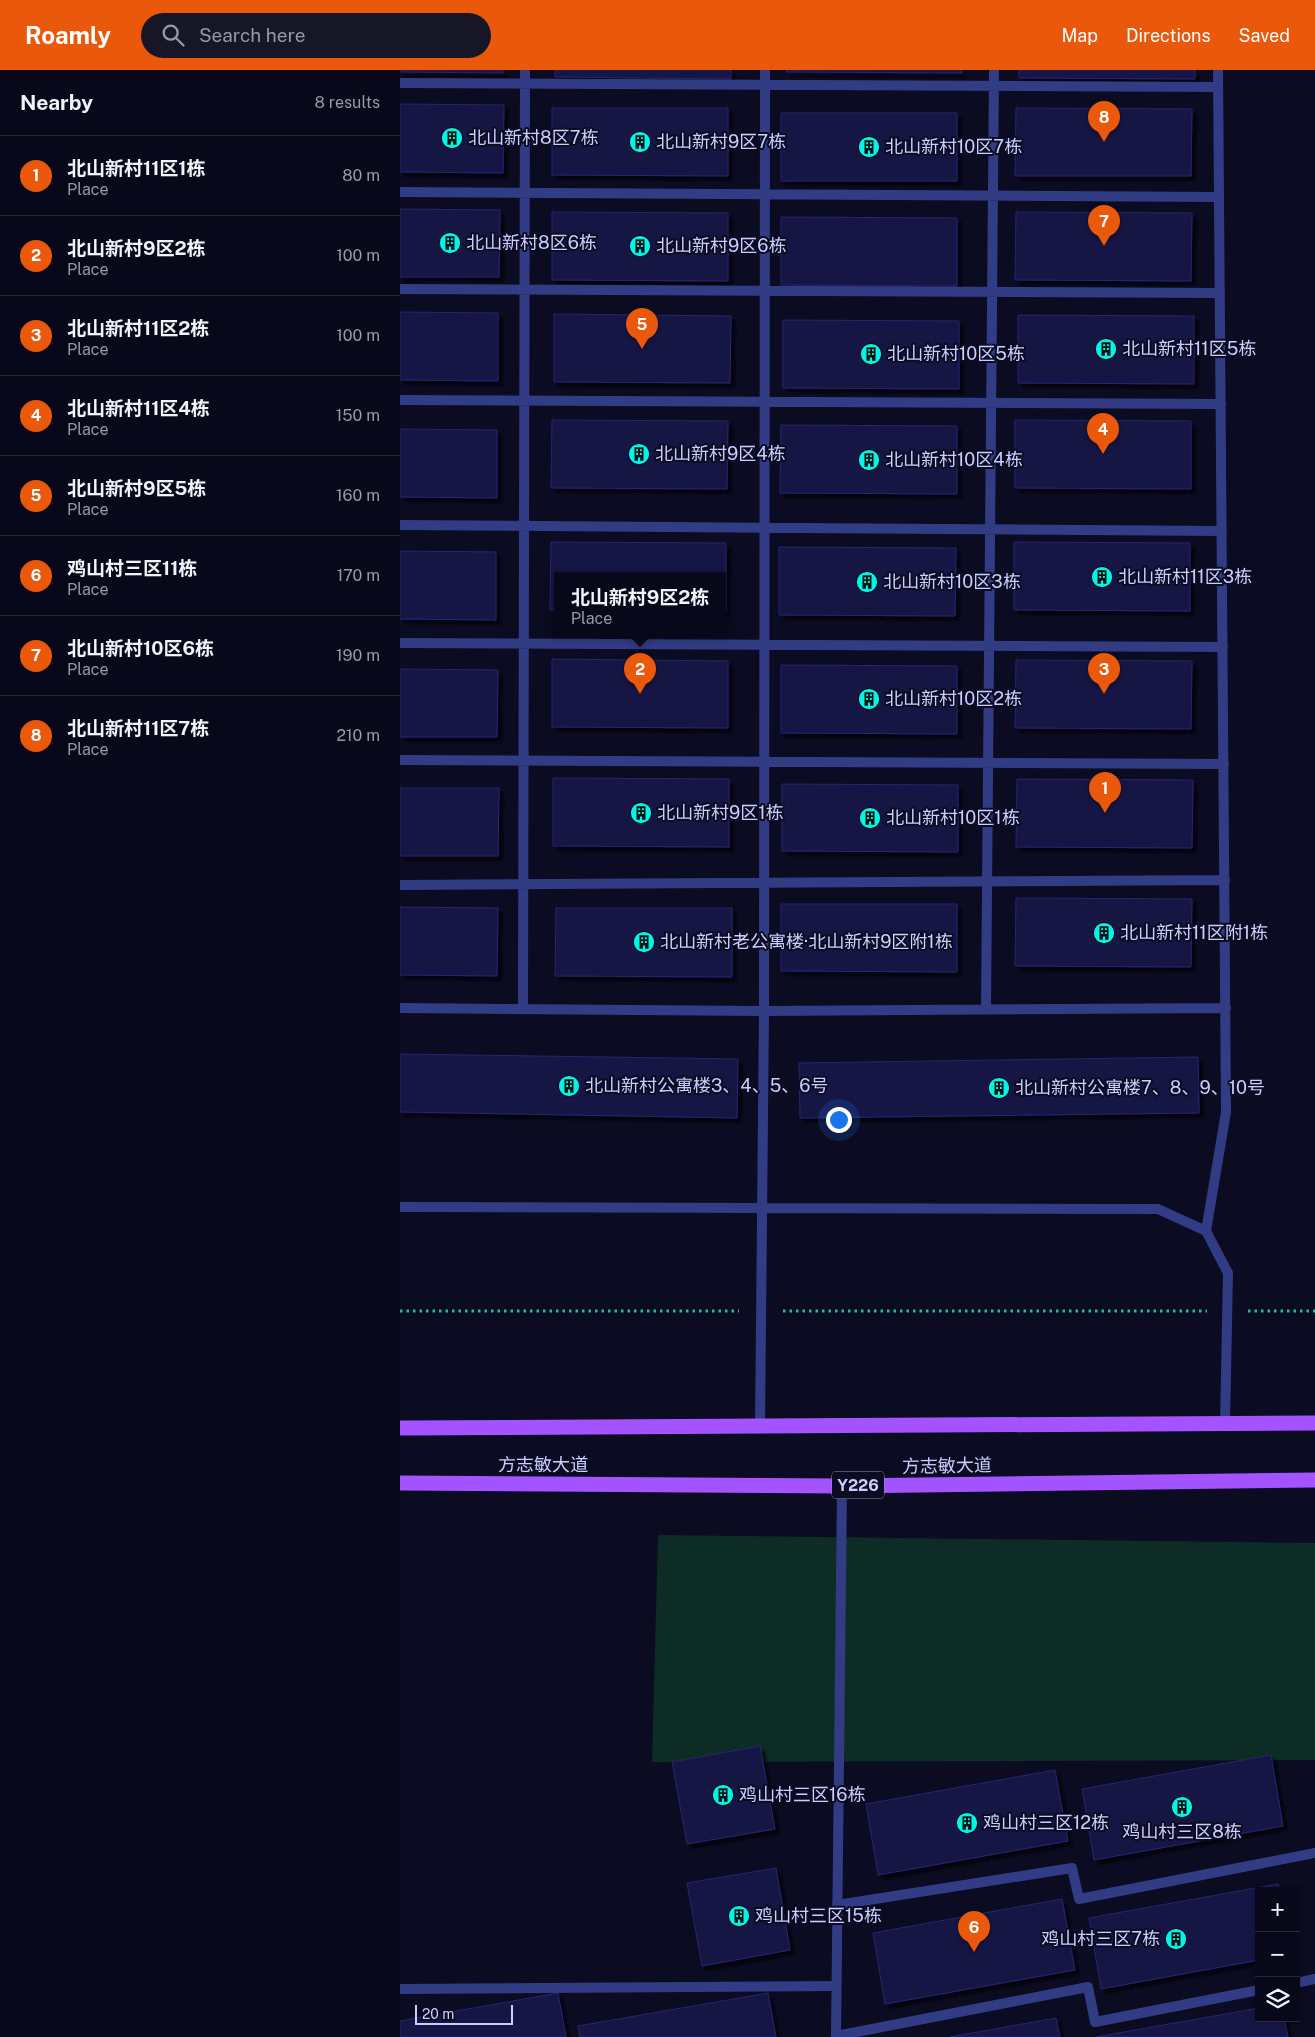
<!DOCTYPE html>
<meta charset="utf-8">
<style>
body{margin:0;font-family:"Public Sans","Noto Sans SC",sans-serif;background:#161627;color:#f1f3f6}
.controls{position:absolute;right:15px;bottom:15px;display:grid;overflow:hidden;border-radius:0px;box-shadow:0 1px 4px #0004}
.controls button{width:45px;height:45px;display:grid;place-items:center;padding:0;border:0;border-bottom:1px solid #292939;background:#08081a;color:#f1f3f6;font:25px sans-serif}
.scale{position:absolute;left:15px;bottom:12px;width:98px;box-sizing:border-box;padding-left:5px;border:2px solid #ccceff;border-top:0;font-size:14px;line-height:18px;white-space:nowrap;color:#ccceff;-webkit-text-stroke:4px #0b0b22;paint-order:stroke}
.you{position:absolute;left:438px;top:1049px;width:18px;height:18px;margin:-12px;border:4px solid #fff;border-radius:50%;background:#1a73e8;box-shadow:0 0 0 8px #1a73e833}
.badge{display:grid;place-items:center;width:32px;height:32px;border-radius:50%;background:#ea580c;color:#fff;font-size:16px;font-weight:700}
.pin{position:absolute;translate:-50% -41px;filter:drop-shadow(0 1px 2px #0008)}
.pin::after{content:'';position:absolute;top:26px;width:18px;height:15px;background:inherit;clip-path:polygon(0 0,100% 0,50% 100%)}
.popup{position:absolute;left:154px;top:502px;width:172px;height:65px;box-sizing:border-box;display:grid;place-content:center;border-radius:0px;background:#08081a;filter:drop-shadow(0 1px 4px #0005);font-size:16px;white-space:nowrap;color:#989aa2}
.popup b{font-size:19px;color:#f1f3f6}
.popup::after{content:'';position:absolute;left:50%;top:100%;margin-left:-10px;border:10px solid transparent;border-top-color:#08081a}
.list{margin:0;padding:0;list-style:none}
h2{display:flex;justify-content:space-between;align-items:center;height:65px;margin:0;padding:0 20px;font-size:21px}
h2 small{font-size:16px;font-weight:400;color:#989aa2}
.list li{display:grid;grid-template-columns:32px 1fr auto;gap:15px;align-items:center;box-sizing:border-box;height:80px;padding:0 20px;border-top:1px solid #292939}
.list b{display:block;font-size:19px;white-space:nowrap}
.list p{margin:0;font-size:16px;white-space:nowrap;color:#989aa2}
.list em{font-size:16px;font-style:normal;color:#989aa2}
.icon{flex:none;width:28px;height:28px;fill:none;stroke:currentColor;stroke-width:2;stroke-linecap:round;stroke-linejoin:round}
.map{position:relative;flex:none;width:915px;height:1967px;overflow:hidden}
header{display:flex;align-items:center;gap:30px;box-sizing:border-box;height:70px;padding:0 25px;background:#ea580c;color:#fff}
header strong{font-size:24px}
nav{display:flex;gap:28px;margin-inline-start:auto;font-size:18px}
.search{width:350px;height:45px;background:#161627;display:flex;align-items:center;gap:12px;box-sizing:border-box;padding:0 18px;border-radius:28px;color:#989aa2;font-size:19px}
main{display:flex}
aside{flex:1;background:#08081a}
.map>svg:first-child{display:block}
.green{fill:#0e2c26}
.building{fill:#171644;stroke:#282573;filter:url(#shadow)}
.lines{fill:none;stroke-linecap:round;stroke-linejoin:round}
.path{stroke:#23bc9a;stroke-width:3;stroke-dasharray:2.5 4;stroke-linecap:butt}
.lane{stroke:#323c85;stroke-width:10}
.street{stroke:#323c85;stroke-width:10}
.primary{stroke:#a353ff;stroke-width:15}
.labels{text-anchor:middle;stroke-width:4;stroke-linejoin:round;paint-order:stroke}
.shield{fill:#0b0b22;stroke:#9294bd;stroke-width:1}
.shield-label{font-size:16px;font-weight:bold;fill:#ccceff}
.poi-label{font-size:18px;fill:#ccceff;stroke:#0b0b22;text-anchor:start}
.street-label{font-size:18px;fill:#ccceff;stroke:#0b0b22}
</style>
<header>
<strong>Roamly</strong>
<div class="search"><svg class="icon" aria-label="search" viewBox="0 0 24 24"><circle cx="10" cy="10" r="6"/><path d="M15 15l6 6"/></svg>Search here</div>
<nav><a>Map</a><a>Directions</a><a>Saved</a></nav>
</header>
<main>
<aside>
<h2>Nearby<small>8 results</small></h2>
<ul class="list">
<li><span class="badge">1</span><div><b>北山新村11区1栋</b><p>Place</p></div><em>80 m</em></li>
<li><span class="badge">2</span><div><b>北山新村9区2栋</b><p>Place</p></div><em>100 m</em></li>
<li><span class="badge">3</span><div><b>北山新村11区2栋</b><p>Place</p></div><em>100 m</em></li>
<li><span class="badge">4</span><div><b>北山新村11区4栋</b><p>Place</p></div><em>150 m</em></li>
<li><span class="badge">5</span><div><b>北山新村9区5栋</b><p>Place</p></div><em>160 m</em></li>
<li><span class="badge">6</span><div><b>鸡山村三区11栋</b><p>Place</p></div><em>170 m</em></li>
<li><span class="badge">7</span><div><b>北山新村10区6栋</b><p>Place</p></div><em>190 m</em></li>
<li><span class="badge">8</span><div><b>北山新村11区7栋</b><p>Place</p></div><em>210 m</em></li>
</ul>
</aside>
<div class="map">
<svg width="915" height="1967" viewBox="0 0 915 1967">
<defs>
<filter id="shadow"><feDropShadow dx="4.5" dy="4.5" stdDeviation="1" flood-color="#0009"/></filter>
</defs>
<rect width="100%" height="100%" fill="#0b0b22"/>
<path class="green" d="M258,1465L915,1473V1690L252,1692Z"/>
<path class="building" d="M0,0H103V3L0,2Z
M155,0H331V9L155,7Z
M386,0H562V3L386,2Z
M619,0H795V9L619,8Z
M0,34L104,35L103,103L0,102Z
M152,38H328V106L152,105Z
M616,38L792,39L791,106H615Z
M381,43H557V111H381Z
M0,139L100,140L99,207H0Z
M152,142L328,143V211L152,210Z
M616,142L792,143L791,211L615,210Z
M381,147L557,148V216L381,215Z
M0,242L98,243V311L0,310Z
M154,244L331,246L330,313L154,312Z
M618,245L794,246V314L618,313Z
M383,250L559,251V319L383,318Z
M152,350L328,351L327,419L151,418Z
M615,350L791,351V419L615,418Z
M381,355L557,356V424L380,423Z
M0,359L97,360V428L0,427Z
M151,472L326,473V541H322V505H158V540H150Z
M614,472L790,473V541L614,540Z
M379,477L556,478L555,546L379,545Z
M0,481L96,482V550L0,549Z
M152,589L328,591V658L152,657Z
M616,590L792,591L791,659L615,658Z
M381,595L557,596V664L381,663Z
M0,599L98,600L97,667H0Z
M153,708L329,709V777L153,776Z
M617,709L793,710L792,778L616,777Z
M382,714L558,715V782L382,781Z
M0,718H99L98,786H0Z
M616,828L792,829L791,897L615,896Z
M381,834H557V902L381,901Z
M0,837L98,838L97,906L0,905Z
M156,838H332V907L155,906Z
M0,984L338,989L337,1048L0,1042Z
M798,987L799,1043L400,1048L399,993Z
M360,1676L375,1759L287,1774L272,1692Z
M871,1685L883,1756L694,1790L682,1719Z
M655,1700L668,1771L478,1805L466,1734Z
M376,1798L390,1880L302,1896L287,1813Z
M878,1814L879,1821H859V1890L701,1919L689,1848Z
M662,1829L675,1900L485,1934L473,1863Z
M158,1923L166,1967H0V1951Z
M368,1923L376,1967H180L178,1956Z
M859,1938V1948H884L888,1967H696Z
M656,1948L660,1967H550Z"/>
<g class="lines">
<path class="path" d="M0,1241H339
M383,1241H807
M848,1241H915"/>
<path class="lane" d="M0,13L818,17
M0,122L819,127
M0,219L820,223
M0,330L821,334
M0,455L822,461
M0,573L823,577
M0,690L824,694
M0,815L825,810
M0,938L364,941L826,938
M123,939L125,0
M586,939L594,0
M0,1137L758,1139L806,1161L828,1203L825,1354
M806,1161L826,1042L818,0
M360,1357L364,941L365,0
M437,1835L672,1798L679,1829L915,1783
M896,1913L915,1909
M0,1919L436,1916
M436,1966L688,1917L695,1952L859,1920"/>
<path class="street" d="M436,1967L442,1416"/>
<path class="primary" d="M0,1358L915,1353
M0,1413L442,1416L915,1410"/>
</g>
<defs>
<g id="building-disc" transform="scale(1.125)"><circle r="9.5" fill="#00f7e7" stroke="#0b0b22"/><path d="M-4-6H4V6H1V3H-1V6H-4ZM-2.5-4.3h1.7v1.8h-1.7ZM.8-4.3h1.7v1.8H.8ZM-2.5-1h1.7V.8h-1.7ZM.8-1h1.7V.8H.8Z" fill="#111"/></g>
</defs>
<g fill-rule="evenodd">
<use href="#building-disc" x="52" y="68"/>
<use href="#building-disc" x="240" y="72"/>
<use href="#building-disc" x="469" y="77"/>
<use href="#building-disc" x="50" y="173"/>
<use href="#building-disc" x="240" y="176"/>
<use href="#building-disc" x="706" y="279"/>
<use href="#building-disc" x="471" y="284"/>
<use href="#building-disc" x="239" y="384"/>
<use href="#building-disc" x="469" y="390"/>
<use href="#building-disc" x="702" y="507"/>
<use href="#building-disc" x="467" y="512"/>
<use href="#building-disc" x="469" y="629"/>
<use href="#building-disc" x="241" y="743"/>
<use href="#building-disc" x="470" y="748"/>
<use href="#building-disc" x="704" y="863"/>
<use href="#building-disc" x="244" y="872"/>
<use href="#building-disc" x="169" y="1016"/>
<use href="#building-disc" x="599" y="1018"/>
<use href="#building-disc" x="323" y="1725"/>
<use href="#building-disc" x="782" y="1737"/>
<use href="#building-disc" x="567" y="1753"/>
<use href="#building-disc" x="339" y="1846"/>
<use href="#building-disc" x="776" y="1869"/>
</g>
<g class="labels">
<rect class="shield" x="432" y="1401.5" width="52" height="27" rx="4"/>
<g class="shield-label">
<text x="458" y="1421">Y226</text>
</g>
<g class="poi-label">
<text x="68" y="74">北山新村8区7栋</text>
<text x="256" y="78">北山新村9区7栋</text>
<text x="485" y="83">北山新村10区7栋</text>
<text x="66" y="179">北山新村8区6栋</text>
<text x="256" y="182">北山新村9区6栋</text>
<text x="722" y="285">北山新村11区5栋</text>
<text x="487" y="290">北山新村10区5栋</text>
<text x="255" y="390">北山新村9区4栋</text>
<text x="485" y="396">北山新村10区4栋</text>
<text x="718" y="513">北山新村11区3栋</text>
<text x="483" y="518">北山新村10区3栋</text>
<text x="485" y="635">北山新村10区2栋</text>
<text x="257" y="749">北山新村9区1栋</text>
<text x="486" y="754">北山新村10区1栋</text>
<text x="720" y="869">北山新村11区附1栋</text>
<text x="260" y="878">北山新村老公寓楼·北山新村9区附1栋</text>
<text x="185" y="1022">北山新村公寓楼3、4、5、6号</text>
<text x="615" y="1024">北山新村公寓楼7、8、9、10号</text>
<text x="339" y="1731">鸡山村三区16栋</text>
<text x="583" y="1759">鸡山村三区12栋</text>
<text x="782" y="1768" text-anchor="middle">鸡山村三区8栋</text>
<text x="355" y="1852">鸡山村三区15栋</text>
<text x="760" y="1875" text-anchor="end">鸡山村三区7栋</text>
</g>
<g class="street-label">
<text x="143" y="1401">方志敏大道</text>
<text transform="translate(547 1396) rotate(-1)" y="6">方志敏大道</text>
</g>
</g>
</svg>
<div class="controls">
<button>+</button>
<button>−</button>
<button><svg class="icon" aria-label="layers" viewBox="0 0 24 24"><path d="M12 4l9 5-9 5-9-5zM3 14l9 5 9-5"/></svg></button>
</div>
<div class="scale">20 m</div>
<div class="you"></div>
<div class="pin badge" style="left:705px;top:743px">1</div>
<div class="pin badge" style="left:240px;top:624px">2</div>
<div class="popup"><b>北山新村9区2栋</b>Place</div>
<div class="pin badge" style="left:704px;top:624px">3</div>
<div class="pin badge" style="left:703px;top:384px">4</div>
<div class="pin badge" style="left:242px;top:279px">5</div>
<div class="pin badge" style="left:574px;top:1882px">6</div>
<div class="pin badge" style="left:704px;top:176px">7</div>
<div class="pin badge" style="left:704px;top:72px">8</div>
</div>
</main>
